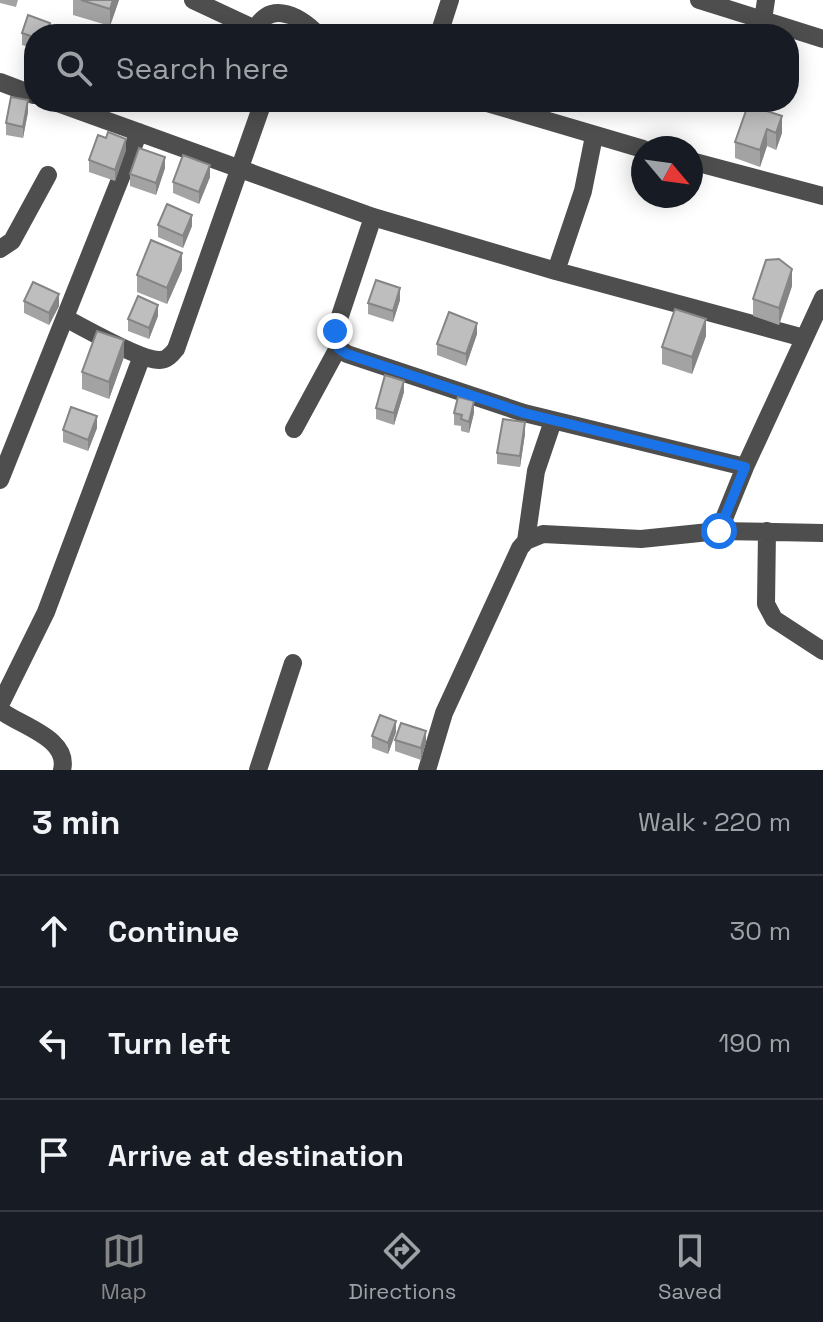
<!DOCTYPE html>
<meta charset="utf-8">
<style>
body{margin:0;font-family:"Space Grotesk",sans-serif;background:#242831;color:#f1f3f6}
.compass{position:absolute;left:631px;top:136px;width:72px;height:72px;border-radius:50%;background:#171b24;box-shadow:0 4px 20px #0003;rotate:119deg}
.stop{position:absolute;width:24px;height:24px;margin:-18px;border:6px solid #1a73e8;border-radius:50%;background:#fff}
.stop.end{background:#1a73e8;border-color:#fff;box-shadow:0 2px 8px #0008}
.list{margin:0;padding:0;list-style:none}
h2{display:flex;justify-content:space-between;align-items:center;height:104px;margin:0;padding:0 32px;font-size:34px}
h2 small{font-size:26px;font-weight:400;color:#9ea1a6}
.list li{display:grid;grid-template-columns:52px 1fr auto;gap:24px;align-items:center;box-sizing:border-box;height:112px;padding:0 32px;border-top:2px solid #363941}
.list b{display:block;font-size:30px;white-space:nowrap}
.list em{font-size:26px;font-style:normal;color:#9ea1a6}
.icon{flex:none;width:44px;height:44px;fill:none;stroke:currentColor;stroke-width:2;stroke-linecap:round;stroke-linejoin:round}
.map{position:relative;flex:none;width:823px;height:770px;overflow:hidden}
.search{position:absolute;background:#171b24;box-shadow:0 4px 20px #0003;left:24px;right:24px;top:24px;height:88px;display:flex;align-items:center;gap:20px;box-sizing:border-box;padding:0 28px;border-radius:32px;color:#9ea1a6;font-size:30px}
.sheet{height:440px;background:#171b24}
nav{display:flex;justify-content:space-around;align-items:center;box-sizing:border-box;height:112px;border-top:2px solid #363941;background:#171b24;font-size:22px;color:#9ea1a6}
nav a{display:grid;justify-items:center;gap:4px}
nav .on{color:#858687}
.map>svg:first-child{display:block}
.lines{fill:none;stroke-linecap:round;stroke-linejoin:round}
.minor{stroke:#4e4e4e;stroke-width:18}
.wall{fill:#a3a3a3}
.shaded-wall{fill:#858585}
.building{fill:#bebebe;stroke:#858585;stroke-width:2}
.route{stroke:#1a73e8;stroke-width:10}
</style>
<div class="map">
<svg width="823" height="770" viewBox="0 0 823 770">
<rect width="100%" height="100%" fill="#fff"/>
<g class="lines">
<path class="minor" d="M193,0L255,29
M699,0L763,20
M766,0L763,20L823,39
M254,34C265,0 298,13 317,34
M439,34L450,0
M0,82L34,95
M55,102L373,217L556,271L804,338
M484,102L643,149
M691,161L823,196
M373,217L335,331L338,348L347,354L524,413L745,467
M0,249L12,241L48,175
M556,271L583,191L594,136
M65,318C85,328 141,361 160,360C167,360 172,354 176,349L263,102
M294,429L338,348
M0,480L139,132
M719,531L745,467L823,298
M767,531L766,604L774,619L823,651
M526,541L536,471L553,421
M0,705L46,612L142,356
M0,710C20,726 70,738 62,770
M258,770L293,663
M427,770L444,713L520,548L526,541L543,534L641,539L719,531L823,533"/>
</g>
<path class="wall" d="M0,0H18L16,7L0,3Z
M73,0H119L110,26L73,15Z
M22,33L50,34H34V49L22,45Z
M748,105L782,133L776,150L767,146L760,167L735,158V142Z
M28,112L23,138L6,135V123Z
M126,150L115,181L89,172V160Z
M165,168L156,195L130,186V174Z
M210,177L199,204L173,193V182Z
M158,225L192,226L183,248L158,237Z
M182,270L167,304L137,292V275Z
M792,286L779,325L753,316V299Z
M400,300L393,322L368,314V303Z
M24,301L59,306L49,325L24,313Z
M158,316L149,339L128,331V319Z
M477,334L466,366L437,355V344Z
M706,336L692,374L662,364V347Z
M124,357L109,399L82,389V372Z
M404,392L394,425L376,419V408Z
M454,413H474L469,433L461,431V426L454,425Z
M97,428L88,451L63,442V430Z
M525,434L520,467L497,464V453Z
M396,732L388,754L372,748V736Z
M395,740L426,742L421,760L395,751Z"/>
<path class="shaded-wall" d="M113,0H119L110,26V9Z
M28,100V112L23,138V127Z
M782,116V133L776,150V133Z
M767,129V146L760,167V150Z
M126,139V150L115,181V170Z
M165,157V168L156,195V183Z
M210,165V177L199,204V192Z
M192,215V226L183,248V236Z
M182,253V270L167,304V288Z
M792,269V286L779,325V308Z
M400,288V300L393,322V311Z
M59,294V306L49,325V313Z
M158,305V316L149,339V328Z
M706,319V336L692,374V357Z
M477,323V334L466,366V354Z
M124,340V357L109,399V382Z
M404,381V392L394,425V413Z
M474,401V413L469,433V422Z
M97,416V428L88,451V440Z
M525,422V434L520,467V456Z
M396,721V732L388,754V743Z
M426,731V742L421,760V748Z"/>
<path class="building" d="M81,0H113L110,9Z
M28,15L50,23L46,34H34V37L22,33Z
M11,97L28,100L23,127L6,123Z
M748,105L782,116L776,133L767,129L760,150L735,142Z
M108,132L126,139L115,170L89,160L98,135L106,138Z
M139,148L165,157L156,183L130,174Z
M183,155L210,165L199,192L173,182Z
M167,204L192,215L183,236L158,225Z
M151,240L182,253L167,288L137,275Z
M779,259L792,269L779,308L753,299L766,260Z
M376,280L400,288L393,311L368,303Z
M33,282L59,294L49,313L24,301Z
M138,296L158,305L149,328L128,319Z
M675,309L706,319L692,357L662,347Z
M449,312L477,323L466,354L437,344Z
M97,331L124,340L109,382L82,372Z
M385,375L404,381L394,413L376,408Z
M458,397L474,401L469,422L461,419L462,415L454,413Z
M71,407L97,416L88,440L63,430Z
M503,419L525,422L520,456L497,453Z
M380,715L396,721L388,743L372,736Z
M401,723L426,731L421,748L395,740Z"/>
<g class="lines">
<path class="route" d="M335,331L338,348L347,354L524,413L745,467L719,531"/>
</g>
</svg>
<svg class="compass" viewBox="-18 -18 36 36"><path d="M0-13l5 13h-10z" fill="#e53935"/><path d="M0 13l5-13h-10z" fill="#9ea1a6"/></svg>
<div class="stop" style="left:719px;top:531px"></div>
<div class="stop end" style="left:335px;top:331px"></div>
<div class="search"><svg class="icon" aria-label="search" viewBox="0 0 24 24"><circle cx="10" cy="10" r="6"/><path d="M15 15l6 6"/></svg>Search here</div>
</div>
<section class="sheet">
<h2>3 min<small>Walk · 220 m</small></h2>
<ul class="list">
<li><svg class="icon" aria-label="ahead" viewBox="0 0 24 24"><path d="M12 20V5M6 11l6-6 6 6"/></svg><div><b>Continue</b></div><em>30 m</em></li>
<li><svg class="icon" aria-label="left" viewBox="0 0 24 24"><path d="M17 20v-9H6M10 6l-5 5 5 5"/></svg><div><b>Turn left</b></div><em>190 m</em></li>
<li><svg class="icon" aria-label="arrive" viewBox="0 0 24 24"><path d="M6 21V4h12l-3 4 3 4H6"/></svg><div><b>Arrive at destination</b></div></li>
</ul>
</section>
<nav>
<a class="on"><svg class="icon" aria-label="map" viewBox="0 0 24 24"><path d="M3 6l6-2 6 2 6-2v14l-6 2-6-2-6 2zM9 4v14M15 6v14"/></svg>Map</a>
<a><svg class="icon" aria-label="directions" viewBox="0 0 24 24"><path d="M12 3l9 9-9 9-9-9zM9 14v-3h6M13 9l2 2-2 2"/></svg>Directions</a>
<a><svg class="icon" aria-label="saved" viewBox="0 0 24 24"><path d="M7 4h10v16l-5-4-5 4z"/></svg>Saved</a>
</nav>
